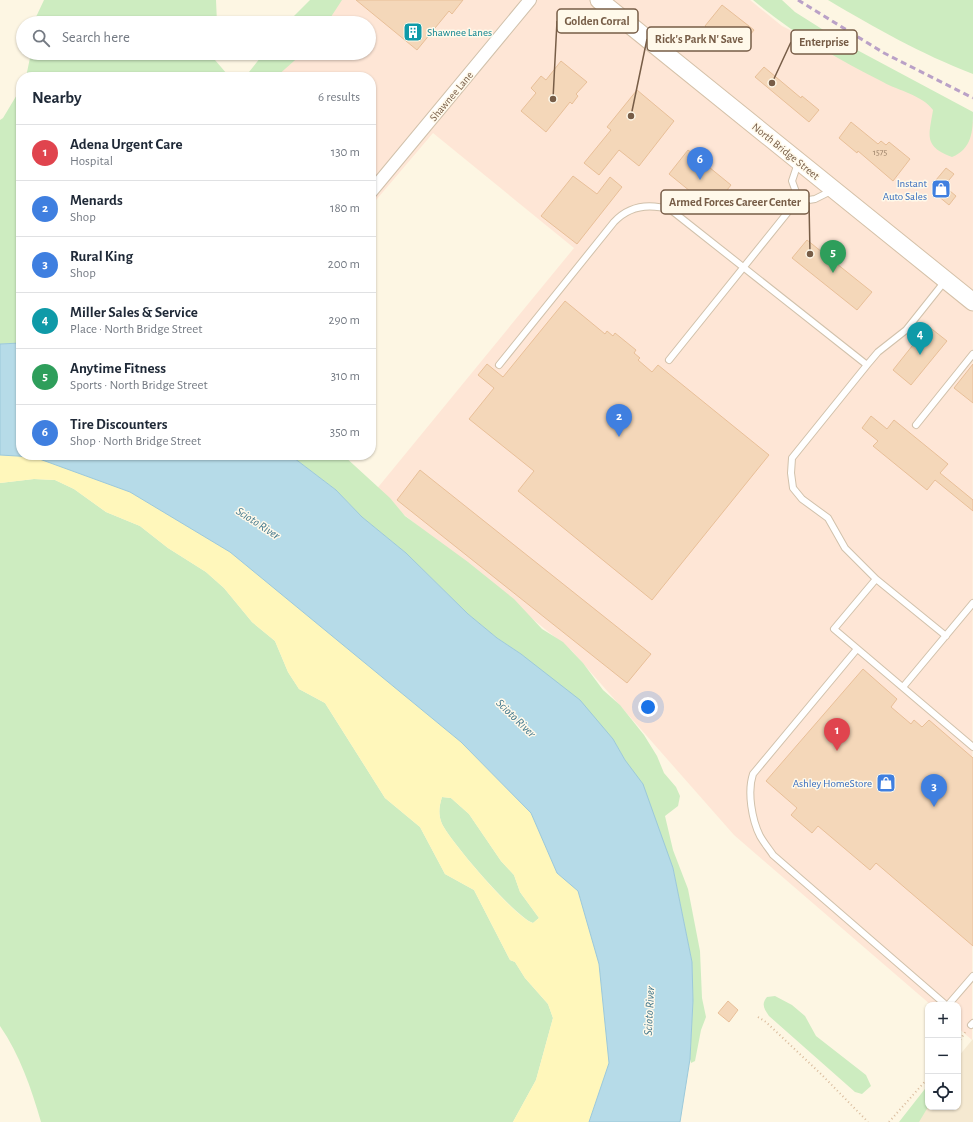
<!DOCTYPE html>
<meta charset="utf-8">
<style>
body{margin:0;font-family:"Alegreya Sans",sans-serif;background:#f6f6f7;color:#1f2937}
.controls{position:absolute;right:12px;bottom:12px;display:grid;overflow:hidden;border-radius:8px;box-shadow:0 1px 3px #0004}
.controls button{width:36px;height:36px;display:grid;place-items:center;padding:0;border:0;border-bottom:1px solid #e0e1e3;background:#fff;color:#1f2937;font:20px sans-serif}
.you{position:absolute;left:648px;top:707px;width:14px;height:14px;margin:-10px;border:3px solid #fff;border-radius:50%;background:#1a73e8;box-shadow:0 0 0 6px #1a73e833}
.badge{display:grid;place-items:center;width:26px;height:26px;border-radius:50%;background:#0f766e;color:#fff;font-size:13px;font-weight:700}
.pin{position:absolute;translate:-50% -33px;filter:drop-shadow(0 1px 2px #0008)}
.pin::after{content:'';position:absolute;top:21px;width:14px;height:12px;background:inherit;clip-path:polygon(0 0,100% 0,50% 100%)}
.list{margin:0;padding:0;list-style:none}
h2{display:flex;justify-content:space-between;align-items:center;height:52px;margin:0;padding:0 16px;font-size:17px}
h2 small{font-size:13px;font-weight:400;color:#747a83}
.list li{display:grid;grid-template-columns:26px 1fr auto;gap:12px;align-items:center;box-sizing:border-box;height:56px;padding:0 16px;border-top:1px solid #e0e1e3}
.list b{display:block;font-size:15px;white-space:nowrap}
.list p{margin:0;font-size:13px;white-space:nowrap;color:#747a83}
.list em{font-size:13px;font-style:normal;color:#747a83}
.icon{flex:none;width:22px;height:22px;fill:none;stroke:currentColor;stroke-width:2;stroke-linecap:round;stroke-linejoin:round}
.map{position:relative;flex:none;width:973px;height:1122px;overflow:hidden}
.search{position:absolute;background:#fff;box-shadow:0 1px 3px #0004;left:16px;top:16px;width:360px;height:44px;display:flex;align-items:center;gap:10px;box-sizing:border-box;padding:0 14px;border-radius:22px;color:#747a83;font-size:15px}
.panel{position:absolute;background:#fff;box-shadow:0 1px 3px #0004;left:16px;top:72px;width:360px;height:388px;border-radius:16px}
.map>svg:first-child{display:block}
.residential{fill:#f5e9d1}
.commercial{fill:#fee6d6}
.green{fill:#cdecc0}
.sand{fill:#fff7bb;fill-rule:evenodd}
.water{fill:#b6dbe8;stroke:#9cc9da}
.building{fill:#f4d7b9;stroke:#e8bf98}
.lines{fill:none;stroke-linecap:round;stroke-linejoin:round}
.service-casing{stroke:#d1c1ab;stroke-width:8}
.minor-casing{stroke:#d1c1ab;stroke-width:14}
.secondary-casing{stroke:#d5c1a8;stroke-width:19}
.path{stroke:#d9bb9c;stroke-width:2;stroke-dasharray:1 3;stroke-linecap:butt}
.service{stroke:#fff;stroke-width:6}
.minor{stroke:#fff;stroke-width:12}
.secondary{stroke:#fff;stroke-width:17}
.rail{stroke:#baa1c7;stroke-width:3;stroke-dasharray:6 4;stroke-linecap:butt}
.labels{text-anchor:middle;stroke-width:3;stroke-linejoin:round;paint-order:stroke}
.number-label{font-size:9px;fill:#967c64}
.culture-label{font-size:11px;fill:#0d838f;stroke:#fff9ea;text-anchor:start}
.street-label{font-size:11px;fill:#775d47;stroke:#fff9ea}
.shop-label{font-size:11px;fill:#366cbe;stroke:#fff9ea;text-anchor:end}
.water-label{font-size:12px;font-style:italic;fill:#40768b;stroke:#fff9ea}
.leader{fill:none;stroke:#775d47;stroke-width:1.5}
.callout-dot{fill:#775d47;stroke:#fff9ea;stroke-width:1.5}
.callout{fill:#fff9ea;stroke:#775d47;stroke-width:1.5}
.callout-label{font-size:12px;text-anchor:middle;font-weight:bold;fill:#775d47}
</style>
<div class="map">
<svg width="973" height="1122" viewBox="0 0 973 1122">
<rect width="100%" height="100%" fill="#fdf6e3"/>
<path class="residential" d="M973,1039V1122H903L928,1093V1107H958V1057Z"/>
<path class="commercial" d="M328,0H750L782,26L973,122L972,1040L958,1028V1005H931L734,835L572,651L375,491L574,248L433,133L371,206V77H263L283,53H369V23H308Z"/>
<path class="green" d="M44,0H216L217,23H35L36,17Z
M310,0H342L327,23H287Z
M753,0H782L795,12L844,43L973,112C973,131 972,149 952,157C923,146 929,136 933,110C922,95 899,91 883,82C838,59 792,33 753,0Z
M828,0H973V74C919,53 877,29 828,0Z
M31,53H209L227,74L233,77H26Z
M264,53H303L276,77H242L249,72Z
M21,88V343L0,344V120L3,118Z
M290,455H343L390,498L405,516L468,562L514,599L542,629L563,642L583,663L603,690L620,705L644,735L657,756L664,773L676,787L680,796L678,806L665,816L673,850L688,889L700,951L702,998L706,1017L701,1030L695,1061L691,1063L690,1059L693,1001L692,962L673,868L625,760L613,739L521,654L497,638L468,614L406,553L362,517L336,490Z
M34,479L55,480L74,489L106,512L140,526L168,548L206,572L224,588L252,622L275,641L288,672L299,689L325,703L385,798L420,827L445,874L474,890L510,960L515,962L525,978L548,1004L553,1018L536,1080L513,1122H41C31,1088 20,1055 0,1026V483Z
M442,797L451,798L469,814L501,861L514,875L520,892L539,918L533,923C515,917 451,842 442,824C438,814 439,807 442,797Z
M775,996L792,1005L805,1016L816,1036L866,1075L871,1086L862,1094L855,1092L769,1016C764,1009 761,1004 767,997Z
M928,1085V1107L919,1122H899Z"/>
<path class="sand" d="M0,455L34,457L130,492L230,552L461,742L531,813L557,873L578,891L599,964L609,1063L589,1122H513L536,1080L553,1018L548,1004L525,978L515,962L510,960L474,890L445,874L420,827L385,798L325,703L299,689L288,672L275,641L252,622L224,588L206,572L168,548L140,526L106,512L74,489L55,480L34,479L0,483ZM442,797L451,798L469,814L501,861L514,875L520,892L539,918L533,923C515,918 451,842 442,824C438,814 439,807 442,797Z"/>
<path class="water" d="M21,343V455H290L336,490L362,517L406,553L468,614L497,638L521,654L580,700L613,739L625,760L643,784L673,868L692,962L693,1001L690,1059L680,1122H589L609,1063L599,964L578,891L557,873L531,813L461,742L230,552L130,492L34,457L0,455V344Z"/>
<path class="building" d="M356,0H463L452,14L449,11L417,50Z
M722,5L754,30L742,45L735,40L732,43L720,34L717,37L705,26Z
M561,61L587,82L576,94L578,96L572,104L570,102L546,132L521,111L536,93L531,88L541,76L546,80Z
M764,67L801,98L802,96L819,110L809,122L755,77Z
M637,90L674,121L639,166L619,150L599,175L584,163L611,130L607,127Z
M851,122L878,144L881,141L886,145L889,142L910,159L893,181L858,151L857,153L839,138Z
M688,150L731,185L712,209L669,174Z
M946,168L954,174L944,186L956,196L949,205L932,191L939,182L936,180Z
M573,176L597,194L610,177L622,187L577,244L541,216Z
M807,240L872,292L857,310L792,258Z
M565,301L605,334L607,331L613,336L615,333L636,350L634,353L640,358L638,360L652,372L658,365L769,455L652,600L518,491L534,471L469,419L494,388L478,375L487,364L503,377Z
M928,326L947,341L911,385L893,370Z
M973,364V403L954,388Z
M871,416L887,429L894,420L948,464L940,473L973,500V511L935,480L927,490L873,446L878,441L862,428Z
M420,470L651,654L627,683L397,500Z
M863,669L897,699L891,707L911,724L914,720L922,727L929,720L973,758V946L876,863L870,870L818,826L812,833L791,815L797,808L766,781Z
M728,1001L738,1010L729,1022L718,1013Z"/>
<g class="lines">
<g class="service-casing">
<path id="service" d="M796,202V192L792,181L798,163
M945,281L906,330L878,352L867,365L792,458L791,473L793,488L802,499L828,518L845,548L876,579L946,636
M669,360L796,202L815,199L833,190
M499,365L614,222C630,205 649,203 671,210L867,365
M916,425L973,354
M876,579L834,629L973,747
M857,649L753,774C747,792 752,820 760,836C764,843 769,849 773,855L946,1005
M903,687L973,603
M948,1005L973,976
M971,1025L973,1023"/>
</g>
<g class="minor-casing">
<path id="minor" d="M371,192L530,0"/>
</g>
<g class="secondary-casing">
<path id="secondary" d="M599,0L973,302"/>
</g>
<path class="path" d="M758,1017L766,1022L821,1074L868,1122
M958,1043L966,1031
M889,1122L928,1078"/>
<use href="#service" class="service"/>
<use href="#minor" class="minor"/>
<use href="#secondary" class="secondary"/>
<path class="rail" d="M798,0L884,53L973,98"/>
</g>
<defs>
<g id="building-square" transform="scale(1)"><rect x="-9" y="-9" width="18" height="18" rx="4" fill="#0f9aa8" stroke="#fff9ea"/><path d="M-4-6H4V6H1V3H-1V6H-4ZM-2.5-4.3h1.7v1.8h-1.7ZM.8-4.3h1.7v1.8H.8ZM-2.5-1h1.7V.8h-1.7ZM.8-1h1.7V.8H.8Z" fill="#fff"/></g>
<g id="shop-square" transform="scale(1)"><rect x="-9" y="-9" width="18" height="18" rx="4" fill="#3f7fe0" stroke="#fff9ea"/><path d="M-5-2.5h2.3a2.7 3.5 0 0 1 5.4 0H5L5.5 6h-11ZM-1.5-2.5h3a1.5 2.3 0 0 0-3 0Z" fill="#fff"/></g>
</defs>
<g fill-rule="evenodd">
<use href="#building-square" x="413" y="32"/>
<use href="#shop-square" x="941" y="189"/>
<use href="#shop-square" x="886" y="783"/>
</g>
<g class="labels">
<g class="number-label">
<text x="880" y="155">1575</text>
</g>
<g class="culture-label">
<text x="427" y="36">Shawnee Lanes</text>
</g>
<g class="street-label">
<text transform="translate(451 96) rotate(-50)" y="4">Shawnee Lane</text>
<text transform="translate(786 151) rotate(39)" y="4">North Bridge Street</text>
</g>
<g class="shop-label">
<text x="927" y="187">Instant<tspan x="927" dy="13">Auto Sales</tspan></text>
<text x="872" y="787">Ashley HomeStore</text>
</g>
<g class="water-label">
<text transform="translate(258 523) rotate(33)" y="4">Scioto River</text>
<text transform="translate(516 718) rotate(44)" y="4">Scioto River</text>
<text transform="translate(649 1011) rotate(-87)" y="4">Scioto River</text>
</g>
</g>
<path class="leader" d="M553 99L557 21M631 116L647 39M772 83L791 42M810 254L809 202"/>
<g class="callout-dot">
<circle cx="553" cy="99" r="4"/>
<circle cx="631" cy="116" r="4"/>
<circle cx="772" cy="83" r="4"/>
<circle cx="810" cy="254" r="4"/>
</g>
<g class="callout">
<rect x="557" y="9" width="81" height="24" rx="4"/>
<rect x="647" y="27" width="104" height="24" rx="4"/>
<rect x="791" y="30" width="66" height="24" rx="4"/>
<rect x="661" y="190" width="148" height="24" rx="4"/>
</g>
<g class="callout-label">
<text x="597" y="25">Golden Corral</text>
<text x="699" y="43">Rick's Park N' Save</text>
<text x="824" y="46">Enterprise</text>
<text x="735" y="206">Armed Forces Career Center</text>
</g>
</svg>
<div class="controls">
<button>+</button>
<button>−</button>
<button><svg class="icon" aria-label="locate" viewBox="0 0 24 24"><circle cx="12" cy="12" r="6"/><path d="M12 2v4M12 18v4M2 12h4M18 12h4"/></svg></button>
</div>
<div class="you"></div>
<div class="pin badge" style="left:837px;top:751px;background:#e0444e">1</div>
<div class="pin badge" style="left:619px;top:437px;background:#3f7fe0">2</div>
<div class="pin badge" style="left:934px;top:807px;background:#3f7fe0">3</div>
<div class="pin badge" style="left:920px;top:355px;background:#0f9aa8">4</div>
<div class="pin badge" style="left:833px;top:273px;background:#2e9e5b">5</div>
<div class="pin badge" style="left:700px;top:180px;background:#3f7fe0">6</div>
<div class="search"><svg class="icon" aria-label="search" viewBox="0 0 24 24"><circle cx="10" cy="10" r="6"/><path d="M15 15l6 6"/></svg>Search here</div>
<section class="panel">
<h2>Nearby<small>6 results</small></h2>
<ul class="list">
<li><span class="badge" style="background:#e0444e">1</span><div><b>Adena Urgent Care</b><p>Hospital</p></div><em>130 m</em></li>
<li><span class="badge" style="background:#3f7fe0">2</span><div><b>Menards</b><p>Shop</p></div><em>180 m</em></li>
<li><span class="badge" style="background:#3f7fe0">3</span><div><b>Rural King</b><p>Shop</p></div><em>200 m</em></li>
<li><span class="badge" style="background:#0f9aa8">4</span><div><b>Miller Sales &amp; Service</b><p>Place · North Bridge Street</p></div><em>290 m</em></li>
<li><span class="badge" style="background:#2e9e5b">5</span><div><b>Anytime Fitness</b><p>Sports · North Bridge Street</p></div><em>310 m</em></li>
<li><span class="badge" style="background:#3f7fe0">6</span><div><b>Tire Discounters</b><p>Shop · North Bridge Street</p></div><em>350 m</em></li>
</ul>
</section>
</div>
